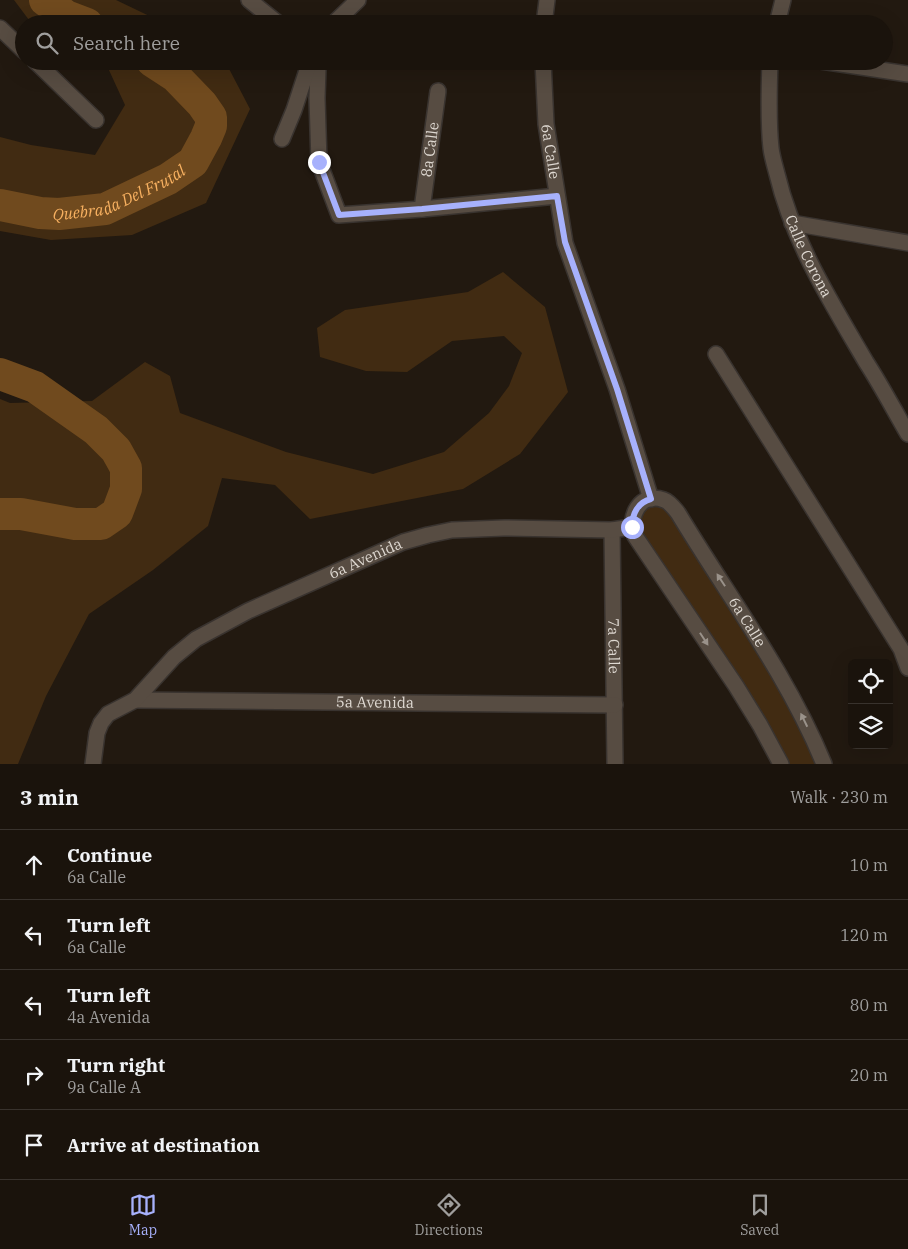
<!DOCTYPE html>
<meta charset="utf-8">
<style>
body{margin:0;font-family:"IBM Plex Serif",serif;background:#231c15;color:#f1f3f6}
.controls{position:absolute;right:15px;bottom:15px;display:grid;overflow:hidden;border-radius:8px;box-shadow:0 5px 20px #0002}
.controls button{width:45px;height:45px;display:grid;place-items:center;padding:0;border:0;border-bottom:1px solid #38322d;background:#1a130c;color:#f1f3f6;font:25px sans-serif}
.stop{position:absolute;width:15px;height:15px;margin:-11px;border:4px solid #a7b1fc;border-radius:50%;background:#fff}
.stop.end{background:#a7b1fc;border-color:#fff;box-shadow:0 1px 5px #0008}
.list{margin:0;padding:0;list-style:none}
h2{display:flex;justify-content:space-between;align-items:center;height:65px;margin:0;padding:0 20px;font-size:21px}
h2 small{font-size:16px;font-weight:400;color:#9f9e9d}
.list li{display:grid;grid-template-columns:32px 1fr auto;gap:15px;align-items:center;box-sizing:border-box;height:70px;padding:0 20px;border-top:1px solid #38322d}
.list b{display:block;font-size:19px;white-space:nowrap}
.list p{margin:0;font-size:16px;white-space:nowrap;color:#9f9e9d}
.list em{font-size:16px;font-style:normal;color:#9f9e9d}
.icon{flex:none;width:28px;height:28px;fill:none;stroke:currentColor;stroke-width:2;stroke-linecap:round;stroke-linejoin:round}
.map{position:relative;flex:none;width:908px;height:764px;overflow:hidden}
.search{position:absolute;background:#1a130c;box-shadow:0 5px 20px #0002;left:15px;right:15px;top:15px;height:55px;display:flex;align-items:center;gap:12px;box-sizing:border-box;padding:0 18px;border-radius:28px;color:#9f9e9d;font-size:19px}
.sheet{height:415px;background:#1a130c}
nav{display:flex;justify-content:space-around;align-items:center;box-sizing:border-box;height:70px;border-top:1px solid #38322d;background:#1a130c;font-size:14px;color:#9f9e9d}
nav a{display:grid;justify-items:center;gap:2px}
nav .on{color:#a7b1fc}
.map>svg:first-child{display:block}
.green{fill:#412b12}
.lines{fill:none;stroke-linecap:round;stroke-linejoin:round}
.river{stroke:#704a1e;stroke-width:32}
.minor-casing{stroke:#39332f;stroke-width:18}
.tertiary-casing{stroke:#39332f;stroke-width:18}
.minor{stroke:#574c42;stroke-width:15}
.tertiary{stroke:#574c42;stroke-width:15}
.oneway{fill:#9a928a}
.route{stroke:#a7b1fc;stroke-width:6}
.labels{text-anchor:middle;stroke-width:4.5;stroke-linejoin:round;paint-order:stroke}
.street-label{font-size:15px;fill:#ded8d1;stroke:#221910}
.water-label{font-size:16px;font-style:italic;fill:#f8b161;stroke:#221910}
</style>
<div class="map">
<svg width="908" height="764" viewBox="0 0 908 764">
<rect width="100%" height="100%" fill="#221910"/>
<path class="green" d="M14,0H116L166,24H32Z
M96,61H224L226,63L250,109L206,203L132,235L51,240L0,231V137L31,145L95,155L125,105L108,68Z
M503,272L545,307L568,392L520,454L463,489L310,519L275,485L222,478L208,526L153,570L89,614L46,696L18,764H0V399L10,403L92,401L145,362L170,376L180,413L286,452L373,474L444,452L489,413L509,386L522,353L504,336L452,341L407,372L366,371L320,357L317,328L345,310L468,292Z
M651,499L671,504L824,764H781L632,527Z"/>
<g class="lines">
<g class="river">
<path d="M45,0L66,16L87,24"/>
<path id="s1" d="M0,205L40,213L59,214L105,209L168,179L193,162L206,138L211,126V117L202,104L175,76L152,61"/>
<path d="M0,374L35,387L96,430L116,450L126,468V489L117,513L101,524H75L21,514H0"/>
</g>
<g class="minor-casing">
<g id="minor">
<path d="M249,0L279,24"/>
<path d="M333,24L358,0"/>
<path d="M544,24L547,0"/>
<path d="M0,28L24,51"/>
<path d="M35,61L96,120"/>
<path d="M316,61L318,69L317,98L319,162L339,215L422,209L557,196"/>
<path id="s2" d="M543,61L546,124L565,243L617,389L651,499"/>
<path d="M821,61L908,74"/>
<path d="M282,139L294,110L310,61"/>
<path id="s3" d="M422,209L438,91"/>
<path d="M792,223L908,243"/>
<path d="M716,354L901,649L908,668"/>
<path id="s4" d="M612,530L615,764"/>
<path id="s5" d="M135,700L615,705"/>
<path id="s6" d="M93,764L97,733L101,723L108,714L135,700L174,657L196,639L248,611L403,542L428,535L452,530L504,528L612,530L632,527"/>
<path id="s7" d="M781,764L760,725L736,686L635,536C627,517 640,491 664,500C670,502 674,508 678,513C728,596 787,674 824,764"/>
</g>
</g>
<g class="tertiary-casing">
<g id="tertiary">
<path d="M777,24L783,0"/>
<path id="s8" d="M770,61C769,89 768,121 771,148C772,157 775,166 777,174C793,242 831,302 866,362C881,385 894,410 908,434"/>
</g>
</g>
<use href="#minor" class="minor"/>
<use href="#tertiary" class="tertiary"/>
</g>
<defs><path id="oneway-solid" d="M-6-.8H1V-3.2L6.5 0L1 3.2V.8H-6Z" transform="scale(1.25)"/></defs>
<g class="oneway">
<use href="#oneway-solid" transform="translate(721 580) rotate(-123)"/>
<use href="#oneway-solid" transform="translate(704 639) rotate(57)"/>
<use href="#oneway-solid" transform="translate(804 720) rotate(-116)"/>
</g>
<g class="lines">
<path class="route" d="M319,162L339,215L422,209L557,196L565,242L617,389L651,499C638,502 632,514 632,527"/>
</g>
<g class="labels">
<g class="street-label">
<text dy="5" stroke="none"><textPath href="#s3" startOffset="60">8a Calle</textPath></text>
<text dy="5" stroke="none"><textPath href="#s2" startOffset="91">6a Calle</textPath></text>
<text dy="5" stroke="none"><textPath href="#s8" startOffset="202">Calle Corona</textPath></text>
<text dy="5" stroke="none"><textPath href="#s6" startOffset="358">6a Avenida</textPath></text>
<text dy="5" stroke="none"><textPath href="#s7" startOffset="479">6a Calle</textPath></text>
<text dy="5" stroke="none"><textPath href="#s4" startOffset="116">7a Calle</textPath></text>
<text dy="5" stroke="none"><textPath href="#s5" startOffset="240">5a Avenida</textPath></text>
</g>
<g class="water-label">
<text dy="6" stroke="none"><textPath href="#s1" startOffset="124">Quebrada Del Frutal</textPath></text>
</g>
</g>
</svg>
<div class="controls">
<button><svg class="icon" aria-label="locate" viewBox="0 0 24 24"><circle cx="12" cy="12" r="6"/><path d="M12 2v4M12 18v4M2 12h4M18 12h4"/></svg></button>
<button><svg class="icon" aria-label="layers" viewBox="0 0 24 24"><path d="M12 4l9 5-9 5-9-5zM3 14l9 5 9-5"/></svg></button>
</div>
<div class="stop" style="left:632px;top:527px"></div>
<div class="stop end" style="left:319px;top:162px"></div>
<div class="search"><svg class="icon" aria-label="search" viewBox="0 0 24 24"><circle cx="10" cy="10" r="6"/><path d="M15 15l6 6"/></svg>Search here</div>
</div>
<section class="sheet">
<h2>3 min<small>Walk · 230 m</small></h2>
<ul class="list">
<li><svg class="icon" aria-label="ahead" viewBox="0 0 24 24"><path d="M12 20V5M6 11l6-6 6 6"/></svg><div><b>Continue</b><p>6a Calle</p></div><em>10 m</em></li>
<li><svg class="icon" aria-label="left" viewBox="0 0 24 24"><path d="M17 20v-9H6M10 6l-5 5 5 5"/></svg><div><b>Turn left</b><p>6a Calle</p></div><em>120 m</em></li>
<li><svg class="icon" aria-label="left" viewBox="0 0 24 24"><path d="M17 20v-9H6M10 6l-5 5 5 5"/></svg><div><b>Turn left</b><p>4a Avenida</p></div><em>80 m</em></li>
<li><svg class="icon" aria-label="right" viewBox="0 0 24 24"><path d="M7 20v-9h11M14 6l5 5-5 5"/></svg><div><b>Turn right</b><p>9a Calle A</p></div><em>20 m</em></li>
<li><svg class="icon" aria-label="arrive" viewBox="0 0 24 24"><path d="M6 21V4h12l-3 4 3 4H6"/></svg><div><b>Arrive at destination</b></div></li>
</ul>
</section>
<nav>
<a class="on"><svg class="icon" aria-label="map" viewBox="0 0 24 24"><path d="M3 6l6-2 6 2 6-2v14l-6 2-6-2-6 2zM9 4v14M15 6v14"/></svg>Map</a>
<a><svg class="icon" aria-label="directions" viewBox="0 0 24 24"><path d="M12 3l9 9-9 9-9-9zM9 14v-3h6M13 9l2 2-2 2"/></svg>Directions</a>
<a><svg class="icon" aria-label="saved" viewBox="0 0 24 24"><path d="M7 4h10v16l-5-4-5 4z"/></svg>Saved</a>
</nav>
